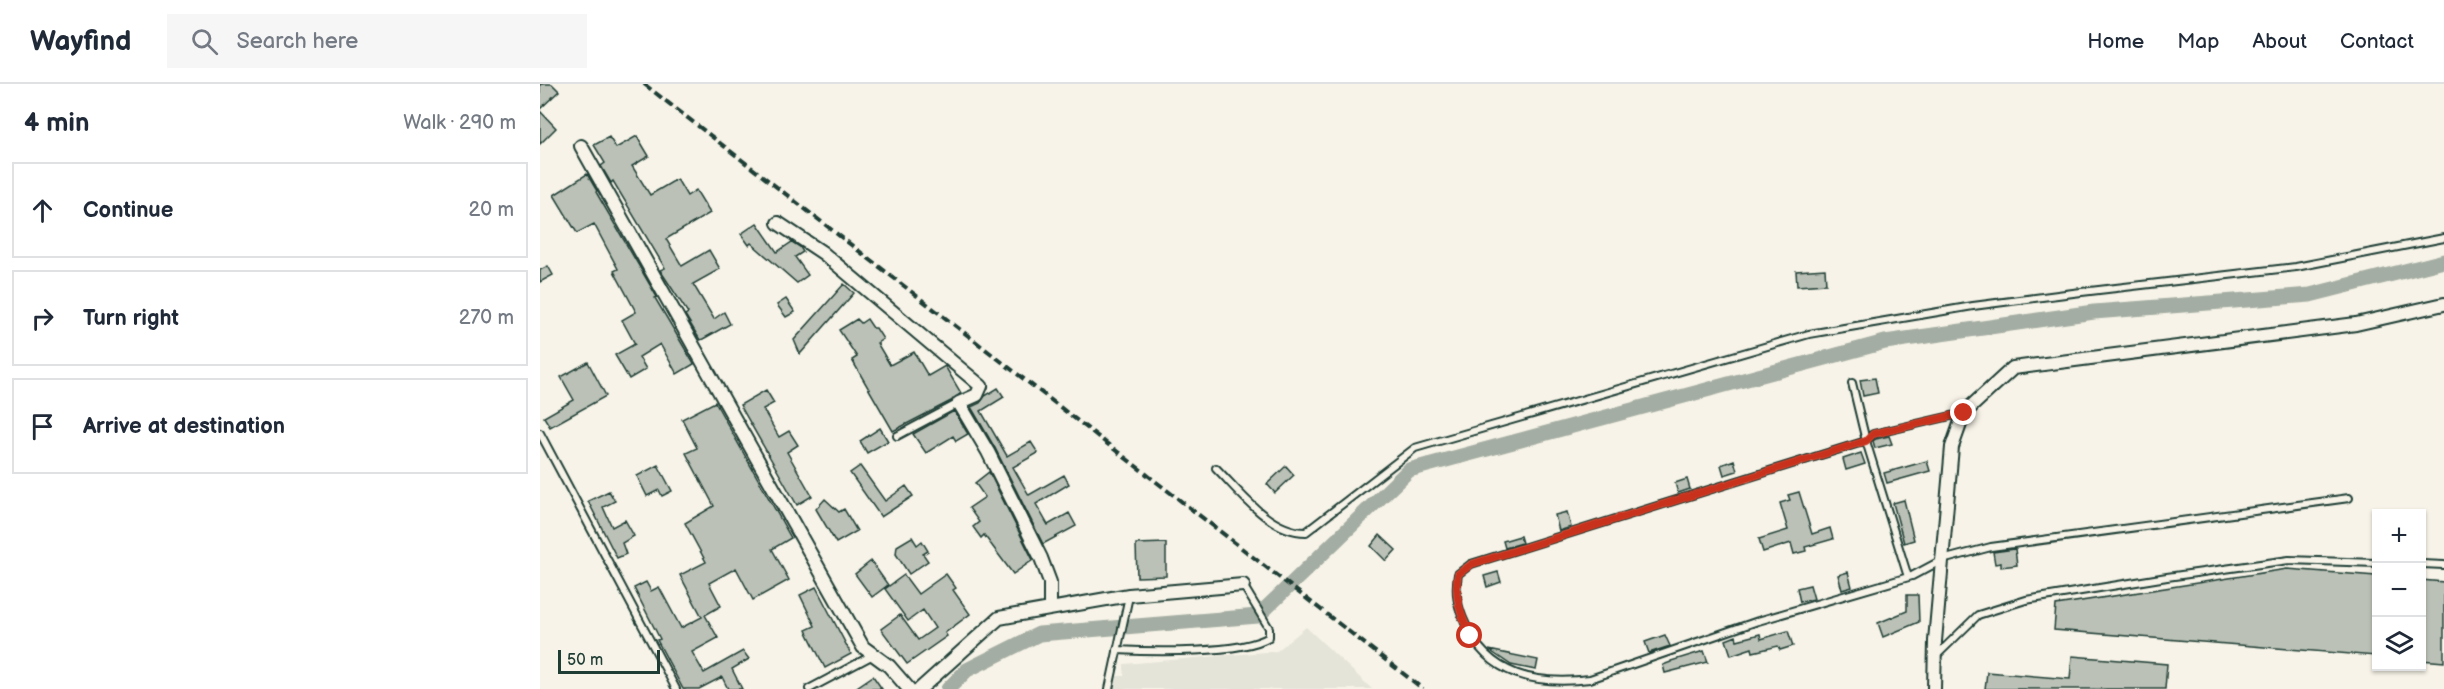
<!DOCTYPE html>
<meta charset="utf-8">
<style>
body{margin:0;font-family:"Balsamiq Sans",sans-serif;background:#f6f6f7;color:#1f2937}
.controls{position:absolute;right:18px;bottom:18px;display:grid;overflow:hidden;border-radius:0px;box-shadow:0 2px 4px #0004}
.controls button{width:54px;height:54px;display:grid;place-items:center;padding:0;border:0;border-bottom:2px solid #e0e1e3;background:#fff;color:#1f2937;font:30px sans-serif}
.scale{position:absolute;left:18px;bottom:15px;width:102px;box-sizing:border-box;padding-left:6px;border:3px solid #1f3d34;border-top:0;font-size:16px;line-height:21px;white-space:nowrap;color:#1f3d34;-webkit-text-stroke:4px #f7f3e8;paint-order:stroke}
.stop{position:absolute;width:18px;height:18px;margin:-14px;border:4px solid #c8321e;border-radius:50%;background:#fff}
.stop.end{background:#c8321e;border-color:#fff;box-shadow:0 2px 6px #0008}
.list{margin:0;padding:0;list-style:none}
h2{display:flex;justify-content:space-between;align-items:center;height:78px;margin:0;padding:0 24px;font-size:26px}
h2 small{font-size:20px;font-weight:400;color:#747a83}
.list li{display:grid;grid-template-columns:39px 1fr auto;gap:18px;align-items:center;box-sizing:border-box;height:96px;margin:0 12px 12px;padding:0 12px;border:2px solid #e0e1e3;border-radius:0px}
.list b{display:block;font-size:22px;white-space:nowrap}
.list em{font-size:20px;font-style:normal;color:#747a83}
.icon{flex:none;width:33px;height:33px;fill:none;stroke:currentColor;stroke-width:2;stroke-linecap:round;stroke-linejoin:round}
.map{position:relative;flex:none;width:1904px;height:605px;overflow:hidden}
header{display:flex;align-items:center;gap:36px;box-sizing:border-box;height:84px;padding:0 30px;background:#fff;border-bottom:2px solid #e0e1e3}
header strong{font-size:28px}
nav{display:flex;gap:33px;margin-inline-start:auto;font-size:21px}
.search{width:420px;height:54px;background:#f6f6f7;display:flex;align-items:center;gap:15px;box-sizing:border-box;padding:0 21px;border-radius:0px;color:#747a83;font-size:22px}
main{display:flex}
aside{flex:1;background:#fff}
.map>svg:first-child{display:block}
.built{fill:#e5e4d9}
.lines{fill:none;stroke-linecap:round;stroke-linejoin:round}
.canal{stroke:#a4ada3;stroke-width:15}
.building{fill:#bbc1b6;stroke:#1f3d34;stroke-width:1.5}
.service-casing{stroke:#1f3d34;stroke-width:10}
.minor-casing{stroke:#1f3d34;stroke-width:16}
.service{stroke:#f7f3e8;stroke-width:6}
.minor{stroke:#f7f3e8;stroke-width:12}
.rail{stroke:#1f3d34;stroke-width:4;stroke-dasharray:9 4.5;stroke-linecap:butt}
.route{stroke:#c8321e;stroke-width:8}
</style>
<header>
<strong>Wayfind</strong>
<div class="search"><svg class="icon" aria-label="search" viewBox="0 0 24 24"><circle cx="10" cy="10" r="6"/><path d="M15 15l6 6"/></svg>Search here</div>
<nav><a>Home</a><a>Map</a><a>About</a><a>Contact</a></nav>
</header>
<main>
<aside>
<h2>4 min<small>Walk · 290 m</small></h2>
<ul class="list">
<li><svg class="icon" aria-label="ahead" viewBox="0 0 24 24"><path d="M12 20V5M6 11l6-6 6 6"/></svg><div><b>Continue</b></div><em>20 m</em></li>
<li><svg class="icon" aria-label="right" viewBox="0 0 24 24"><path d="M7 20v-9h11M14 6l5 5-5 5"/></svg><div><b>Turn right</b></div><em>270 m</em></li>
<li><svg class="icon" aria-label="arrive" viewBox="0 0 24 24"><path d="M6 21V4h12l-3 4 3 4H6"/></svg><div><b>Arrive at destination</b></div></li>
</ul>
</aside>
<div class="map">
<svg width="1904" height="605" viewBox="0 0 1904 605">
<rect width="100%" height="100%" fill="#f7f3e8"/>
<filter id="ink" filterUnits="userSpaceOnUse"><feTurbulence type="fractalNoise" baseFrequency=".0167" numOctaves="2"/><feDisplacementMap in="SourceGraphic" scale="12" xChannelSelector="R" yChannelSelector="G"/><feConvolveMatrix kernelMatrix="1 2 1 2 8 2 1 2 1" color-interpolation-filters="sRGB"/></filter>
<g filter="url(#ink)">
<path class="built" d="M766,543L832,605H572L573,592H584V580L737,567Z"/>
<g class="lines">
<path class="canal" d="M408,605L427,586L499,550L718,532L869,386L1345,258L1554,228L1770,211L1904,177"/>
</g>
<path class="building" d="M0,0H12L19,7L0,25Z
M0,27L16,44L0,60Z
M97,52L109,72L92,82L110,111L137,95L147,112L156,106L170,129L126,155L142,182L169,166L180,185L153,200L174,235L184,228L190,240L163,255L160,256L145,231L148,229L120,186L125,184L73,97L71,99L61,82L65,79L54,61L69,53L76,64Z
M47,90L57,107L56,108L117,213L115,214L154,280L137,290L120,260L99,273L106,285L89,295L75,271L95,260L82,236L96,228L74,187L78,185L54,140L37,149L14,111Z
M217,139L237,168L252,158L260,163L263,168L255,173L268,191L257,199L211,159L209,161L201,150Z
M8,182L13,191L0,198V186Z
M1285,185L1286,200L1257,202L1256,187Z
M304,200L314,209L260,270L254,256Z
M246,215L255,228L246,233L237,221Z
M317,235L321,239L327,235L333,244H336L343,255L337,259L350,281L374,268L388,292L405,282L406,284L421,309L411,317L353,347L312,276L317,273L299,246Z
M48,278L66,312L10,343L4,333L34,316L21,293Z
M1335,294L1338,309L1323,312L1320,296Z
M458,304L464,313L441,327L467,372L491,358L498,369L473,383L489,411L524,391L529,400L496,420L508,441L529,429L536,442L503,460L455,364L431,323L440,319L445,312Z
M226,306L234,319L223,325L239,353L249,347L258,361L247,368L272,412L257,421L200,321Z
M175,318L251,454L232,465L249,496L213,516L196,484L169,499L181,522L165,531L178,554L152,568L164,589L203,567L209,575L192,585L202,605H188L182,593L159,605H143L117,556L120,555L94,504L106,498L111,507L119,503L141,544L162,533L140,491L166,478L145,439L174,422L146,369L157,364L142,335Z
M414,327L428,350L416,357L413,352L386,369L373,350Z
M340,344L348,357L327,369L320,357Z
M1349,352L1352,360L1335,364L1333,357L1336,355Z
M1321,369L1325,380L1306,386L1303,375Z
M1194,376L1197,387L1184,391L1181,381Z
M1387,377L1390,387L1347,399L1344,389Z
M118,381L132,407L122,412L119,406L107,412L97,392Z
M320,382L345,417L366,402L373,412L341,433L310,389Z
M746,382L754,391L735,409L727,400Z
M449,388L493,476L473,490L444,451L441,454L433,443L439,438L429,424L445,413L435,399Z
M1147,395L1150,405L1138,409L1135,399Z
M69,407L75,417L63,423L72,443L85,436L94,452L82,459L86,470L77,474L48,417Z
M1259,408L1272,450L1290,444L1293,455L1265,463L1266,467L1254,470L1251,459L1223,468L1219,455L1248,446L1240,419L1250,416L1248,411Z
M285,415L299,428L304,425L317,447L296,459L276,425Z
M1364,416L1374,456L1364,459L1353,419Z
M1027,428L1031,443L1019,447L1015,431Z
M840,451L856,466L846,477L831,462Z
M980,452L982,459L965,464L963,457Z
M372,453L377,461L382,457L388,467L383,470L388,477L369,490L356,470L357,462Z
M626,459V492L597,493L596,460Z
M1475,465L1477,481L1461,483V479L1455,480L1453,468Z
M331,477L348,501L332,513L315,490Z
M1747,485L1836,492V572L1514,546L1516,521Z
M958,488L961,498L947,503L944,492Z
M1308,488L1312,503L1302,506L1298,491Z
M406,490L416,504L413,506L430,530L405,549L407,552L367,580L341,545L360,531L378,556L395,544L383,526L368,537L345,505L364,491L378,510Z
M1881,496L1904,498V578L1881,576Z
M1270,501L1274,515L1260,518L1257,504Z
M276,503L311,570L285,584L266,546L275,542L260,511Z
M1367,511H1378L1379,538L1343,553L1338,539L1367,527Z
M1248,547L1253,562L1240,566L1238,562L1213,568L1212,564L1191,571L1186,556L1196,552L1197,556L1220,550L1221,555Z
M1125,551L1130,562L1109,569L1105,558Z
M949,566L998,576L996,586L971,581Z
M1164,567L1168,578L1125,589L1123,581L1131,578V577Z
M1532,572L1627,580L1625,605H1445L1447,588L1530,595Z
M333,592L342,605H314Z"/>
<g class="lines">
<g class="service-casing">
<path id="service" d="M1312,299L1326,357L1368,493
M1424,329L1333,350L1326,357L931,480L918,490C915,508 917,522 925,539C948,593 997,601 1050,595L1218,537L1372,492L1402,476L1451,463L1809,414
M0,349L136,605
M357,352L419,319
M676,384C700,408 729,448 766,448L875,364L1269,250L1433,222L1533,209L1756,183L1904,154
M1882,480L1904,481
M577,566C611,568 702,570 729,553V544L703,501
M1396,572L1438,531L1486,516L1627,493L1749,476L1836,479
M269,605L333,571
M569,605L589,512"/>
</g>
<g class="minor-casing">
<path id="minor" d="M41,62L323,563L349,582L369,605
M238,139L283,169L441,302L437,311L419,319L448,368L501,474L510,498V525
M380,605L459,534L589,511L703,501
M1394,605L1395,557L1412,363L1424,329L1473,284L1816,240L1904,220"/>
</g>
<use href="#service" class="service"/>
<use href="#minor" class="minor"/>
<path class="rail" d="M104,0L883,605"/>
</g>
</g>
<g class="lines" filter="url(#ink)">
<path class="route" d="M930,552C921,531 914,513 918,490L932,480L1326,357L1333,350L1424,329"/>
</g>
</svg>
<div class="controls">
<button>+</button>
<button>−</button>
<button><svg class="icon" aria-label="layers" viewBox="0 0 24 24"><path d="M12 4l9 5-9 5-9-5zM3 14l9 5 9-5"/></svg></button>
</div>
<div class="scale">50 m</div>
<div class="stop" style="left:930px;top:552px"></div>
<div class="stop end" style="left:1424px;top:329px"></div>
</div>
</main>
